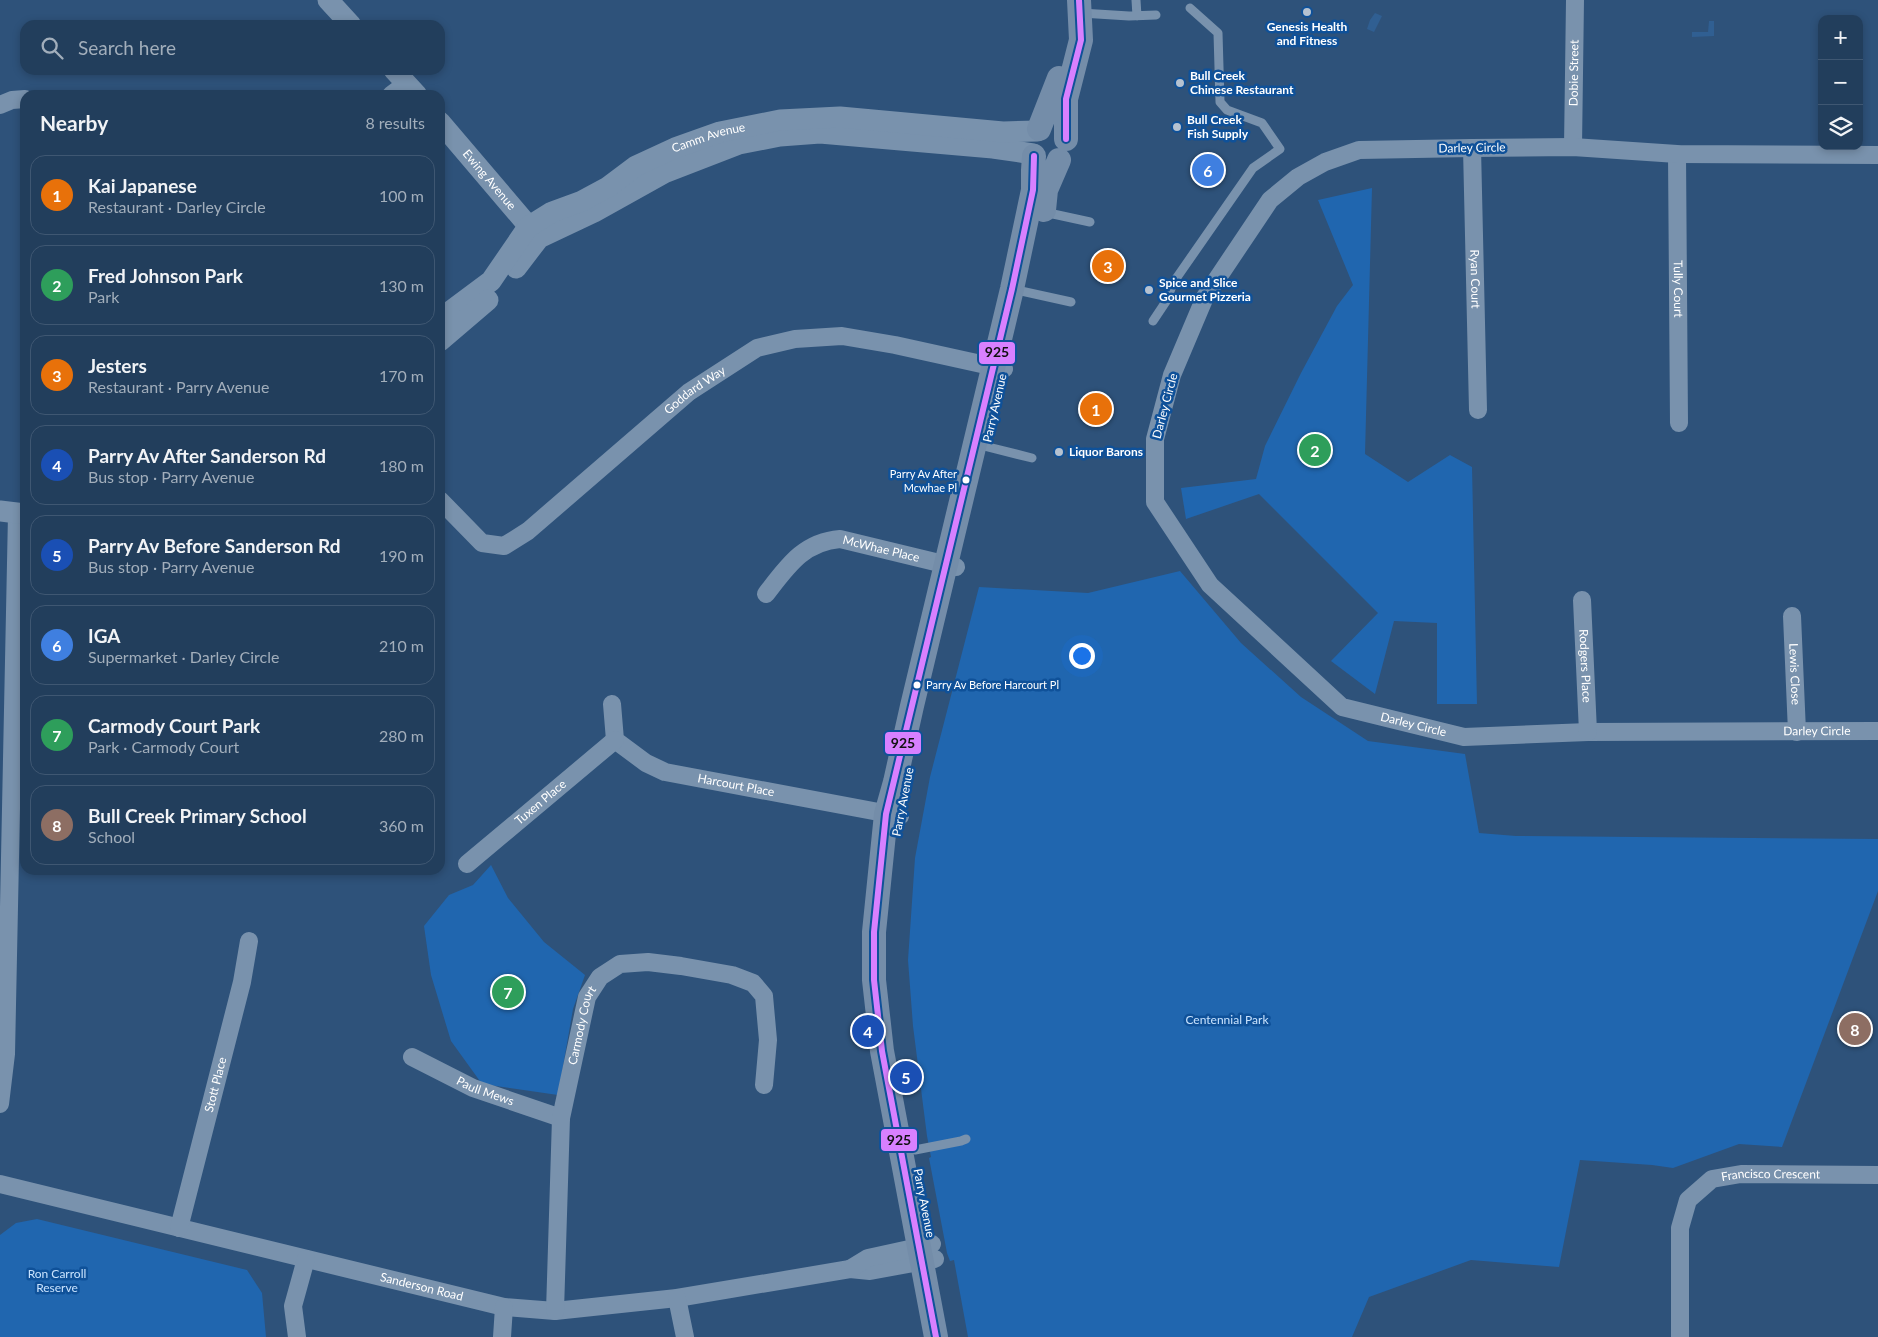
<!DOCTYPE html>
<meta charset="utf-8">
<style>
body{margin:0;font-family:Lato,sans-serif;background:#2a4562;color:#f1f3f6}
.controls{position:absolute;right:15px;top:15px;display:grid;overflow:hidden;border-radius:10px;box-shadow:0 2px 8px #0003}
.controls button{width:45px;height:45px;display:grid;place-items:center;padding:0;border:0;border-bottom:1px solid #3f5772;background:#223e5c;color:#f1f3f6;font:25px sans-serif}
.you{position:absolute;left:1081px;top:655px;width:18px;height:18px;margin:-12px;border:4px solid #fff;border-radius:50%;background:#1a73e8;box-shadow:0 0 0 8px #1a73e833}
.badge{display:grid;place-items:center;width:32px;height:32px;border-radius:50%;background:#8abfa5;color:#fff;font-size:16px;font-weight:700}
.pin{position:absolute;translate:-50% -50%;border:2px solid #fff;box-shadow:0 1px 5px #0006}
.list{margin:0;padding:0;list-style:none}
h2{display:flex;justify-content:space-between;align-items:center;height:65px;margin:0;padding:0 20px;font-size:21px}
h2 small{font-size:16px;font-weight:400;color:#a2aebb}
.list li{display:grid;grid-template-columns:32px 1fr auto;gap:15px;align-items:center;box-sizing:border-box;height:80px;margin:0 10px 10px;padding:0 10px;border:1px solid #3f5772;border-radius:15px}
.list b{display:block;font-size:19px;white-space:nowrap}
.list p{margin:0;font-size:16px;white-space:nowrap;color:#a2aebb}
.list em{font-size:16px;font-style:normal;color:#a2aebb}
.icon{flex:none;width:28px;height:28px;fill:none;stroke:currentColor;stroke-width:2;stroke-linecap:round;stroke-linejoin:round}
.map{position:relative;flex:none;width:1878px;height:1337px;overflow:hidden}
.search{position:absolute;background:#223e5c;box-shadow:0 2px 8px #0003;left:20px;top:20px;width:425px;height:55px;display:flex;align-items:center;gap:12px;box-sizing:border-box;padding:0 18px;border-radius:15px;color:#a2aebb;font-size:19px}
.panel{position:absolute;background:#223e5c;box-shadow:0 2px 8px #0003;left:20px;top:90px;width:425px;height:785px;border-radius:15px}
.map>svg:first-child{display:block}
.green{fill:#2066af}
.water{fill:#305f92}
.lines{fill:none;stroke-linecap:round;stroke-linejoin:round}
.service{stroke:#7992ad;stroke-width:9}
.minor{stroke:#7992ad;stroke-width:18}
.tertiary{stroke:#7992ad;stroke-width:21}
.secondary{stroke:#748da9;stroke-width:24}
.bus-1-casing{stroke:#0f5199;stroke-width:10}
.bus-1{stroke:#d880ff;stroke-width:6}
.poi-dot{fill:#b6c2d0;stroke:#0f5199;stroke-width:2}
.bus-dot{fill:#fff;stroke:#0f5199;stroke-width:2}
.labels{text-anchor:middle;stroke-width:5;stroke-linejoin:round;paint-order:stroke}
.bus-label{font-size:11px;fill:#fff;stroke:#0f5199;text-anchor:end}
.poi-label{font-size:12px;font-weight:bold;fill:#fff;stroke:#0f5199;text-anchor:start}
.street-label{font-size:12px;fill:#fff;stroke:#0f5199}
.park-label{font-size:12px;fill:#c9e3fe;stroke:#0f5199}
.line-badge{stroke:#0f5199;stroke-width:2}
.pale-badge-label{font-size:14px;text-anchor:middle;font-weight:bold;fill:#111}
</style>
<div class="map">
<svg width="1878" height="1337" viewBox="0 0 1878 1337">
<rect width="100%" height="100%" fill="#2e527a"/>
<path class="green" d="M1372,188L1365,454L1408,482L1450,455L1472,467L1477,704H1437V623L1394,621L1375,694L1331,661L1378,613L1259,494L1186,519L1181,488L1256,479L1265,446L1301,373L1337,306L1353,285L1318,200Z
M1180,571L1241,643L1301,697L1368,741L1465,754L1479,833L1516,836L1878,839V891L1782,1147L1739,1144L1673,1168L1652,1165L1580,1160L1559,1267L1471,1260L1369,1297L1352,1337H968L954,1260L950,1261L947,1253L929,1158L931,1157L927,1136L913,1026L908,960L915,858L930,777L979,587L1088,593Z
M491,865L508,898L544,942L585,975L573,1009L558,1095L482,1084L451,1041L431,975L424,926L449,895L473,885Z
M37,1219L247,1270L262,1293L266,1337H0V1235L16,1223Z"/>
<path class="water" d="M1375,13L1382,16L1374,32L1367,29L1370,20Z
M1709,21H1714V36L1692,37V32H1708Z"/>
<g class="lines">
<path class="service" d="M1136,0L1137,16
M1081,13L1129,16L1156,15
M1044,212L1090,222
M1012,289L1071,302
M1153,321L1167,300L1173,283L1253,168L1280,149L1262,123L1227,110L1220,102L1218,33L1190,8
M976,444L1032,458
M915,1150L961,1141L966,1139"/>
<g class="minor">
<path d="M391,95L407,83"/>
<path d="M0,105L12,100L25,99"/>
<path id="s1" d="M1573,147L1575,0"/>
<path id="s2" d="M1472,148L1478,410"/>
<path id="s3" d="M1677,154L1679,423"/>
<path id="s4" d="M1878,155L1677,154L1573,147L1472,148L1359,150L1325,162L1298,177L1270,200L1205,297L1172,375L1155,439V502L1210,585L1342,707L1464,737L1588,732L1878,731"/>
<path id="s5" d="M440,500L482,543L504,546L528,531L689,392L757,348L795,339L842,336L895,345L1004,369"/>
<path id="s6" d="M766,594C787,567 803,542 840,539L956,567"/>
<path id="s7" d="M1582,600L1588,732"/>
<path id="s8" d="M1792,616L1797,732"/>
<path id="s9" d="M612,704L615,740L646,763L665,772L900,816"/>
<path id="s10" d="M467,864L615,740"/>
<path id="s11" d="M412,1057L473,1088L561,1118"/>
<path d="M0,1104L6,1054L17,514"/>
<path id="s12" d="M0,1184L504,1307L555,1311L677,1298L850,1269L870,1271L935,1259"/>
<path id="s13" d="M179,1228L242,982L249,941"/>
<path d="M850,1269L868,1258L932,1244"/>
<path d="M677,1298L685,1337"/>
<path id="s14" d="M555,1311L561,1118L587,997L600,977L620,964L648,962L681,966L732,975L753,983L764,996L768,1040L764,1085"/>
<path d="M297,1337L293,1306L306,1259"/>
<path d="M502,1337L504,1307"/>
<path id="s15" d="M1680,1337V1228L1688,1200L1712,1179L1741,1174L1878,1175"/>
</g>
<g class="tertiary">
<path d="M328,0L351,25"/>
<path d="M394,70L417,95"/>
<path id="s16" d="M440,122L537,236"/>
<path d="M516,268L539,238L594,212L664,173L739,144L780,136L820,133L993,148L1033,154"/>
<path id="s17" d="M440,319L491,281L528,227L552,212L582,201L608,187L636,166L675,148L720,132L780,120L840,117L1003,132L1037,131"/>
<path d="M440,341L488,300"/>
<path d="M0,511L25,514"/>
</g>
<path class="secondary" d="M1039,129L1059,78
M1066,139V99L1081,40L1079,0
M1044,210L1046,190L1059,160
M936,1337L882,1051L874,980V932L886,814L895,782L912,706L1012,289L1033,190V170L1034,156"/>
<g class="bus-1-casing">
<path id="bus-1" d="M1066,139V99L1081,40L1079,0
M936,1337L882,1051L874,980V932L886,814L1012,289L1033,190L1034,156"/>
</g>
<use href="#bus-1" class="bus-1"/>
</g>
<g class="poi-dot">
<circle cx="1307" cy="12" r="5"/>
<circle cx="1180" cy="83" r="5"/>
<circle cx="1177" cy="127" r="5"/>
<circle cx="1149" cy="290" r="5"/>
<circle cx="1059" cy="452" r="5"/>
</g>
<g class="bus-dot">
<circle cx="966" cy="480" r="4.5"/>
<circle cx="917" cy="685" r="4.5"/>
</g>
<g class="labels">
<g class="bus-label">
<text x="957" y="478">Parry Av After<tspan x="957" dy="14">Mcwhae Pl</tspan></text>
<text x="926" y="689" text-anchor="start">Parry Av Before Harcourt Pl</text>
</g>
<g class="poi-label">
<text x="1307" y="31" text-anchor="middle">Genesis Health<tspan x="1307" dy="14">and Fitness</tspan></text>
<text x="1190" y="80">Bull Creek<tspan x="1190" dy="14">Chinese Restaurant</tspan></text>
<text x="1187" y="124">Bull Creek<tspan x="1187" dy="14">Fish Supply</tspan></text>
<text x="1159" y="287">Spice and Slice<tspan x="1159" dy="14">Gourmet Pizzeria</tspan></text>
<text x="1069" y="456">Liquor Barons</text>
</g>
<g class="street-label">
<text dy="4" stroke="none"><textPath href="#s1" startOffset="74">Dobie Street</textPath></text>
<text dy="4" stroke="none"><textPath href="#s17" startOffset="332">Camm Avenue</textPath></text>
<text transform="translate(1472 148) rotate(-1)" y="4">Darley Circle</text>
<text dy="4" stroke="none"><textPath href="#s16" startOffset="76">Ewing Avenue</textPath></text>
<text dy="4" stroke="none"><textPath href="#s2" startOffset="131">Ryan Court</textPath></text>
<text dy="4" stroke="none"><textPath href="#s3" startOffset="135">Tully Court</textPath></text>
<text dy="4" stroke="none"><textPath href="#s5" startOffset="329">Goddard Way</textPath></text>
<text transform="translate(1165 406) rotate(-75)" y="4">Darley Circle</text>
<text transform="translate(995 408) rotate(-77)" y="4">Parry Avenue</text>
<text dy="4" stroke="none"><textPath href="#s6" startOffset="138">McWhae Place</textPath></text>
<text dy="4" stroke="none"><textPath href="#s7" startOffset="66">Rodgers Place</textPath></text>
<text dy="4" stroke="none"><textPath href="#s8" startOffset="58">Lewis Close</textPath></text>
<text dy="4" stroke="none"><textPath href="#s4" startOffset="1306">Darley Circle</textPath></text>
<text dy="4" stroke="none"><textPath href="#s4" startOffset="1711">Darley Circle</textPath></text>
<text dy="4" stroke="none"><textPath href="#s9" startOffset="168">Harcourt Place</textPath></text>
<text dy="4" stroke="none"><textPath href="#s10" startOffset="96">Tuxen Place</textPath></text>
<text transform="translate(903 802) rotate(-79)" y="4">Parry Avenue</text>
<text dy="4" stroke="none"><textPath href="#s14" startOffset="288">Carmody Court</textPath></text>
<text dy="4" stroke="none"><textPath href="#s13" startOffset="148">Stott Place</textPath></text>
<text dy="4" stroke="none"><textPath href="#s11" startOffset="81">Paull Mews</textPath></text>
<text dy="4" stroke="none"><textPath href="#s15" startOffset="229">Francisco Crescent</textPath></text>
<text transform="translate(924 1203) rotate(79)" y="4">Parry Avenue</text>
<text dy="4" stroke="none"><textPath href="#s12" startOffset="434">Sanderson Road</textPath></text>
</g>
<g class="park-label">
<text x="1227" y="1024">Centennial Park</text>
<text x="57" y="1278">Ron Carroll<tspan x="57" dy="14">Reserve</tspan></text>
</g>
</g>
<g class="line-badge">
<rect x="978" y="341" width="38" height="24" rx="5" fill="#d880ff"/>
<rect x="884" y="731" width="38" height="24" rx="5" fill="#d880ff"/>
<rect x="880" y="1128" width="38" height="24" rx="5" fill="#d880ff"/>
</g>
<g class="pale-badge-label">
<text x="997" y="357">925</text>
<text x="903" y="748">925</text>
<text x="899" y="1145">925</text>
</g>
</svg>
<div class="controls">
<button>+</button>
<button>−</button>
<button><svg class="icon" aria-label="layers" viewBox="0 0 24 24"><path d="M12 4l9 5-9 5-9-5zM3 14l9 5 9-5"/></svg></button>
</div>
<div class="you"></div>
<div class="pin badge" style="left:1096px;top:409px;background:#e8710a">1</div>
<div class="pin badge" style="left:1315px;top:450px;background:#2e9e5b">2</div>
<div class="pin badge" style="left:1108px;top:266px;background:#e8710a">3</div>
<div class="pin badge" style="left:868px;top:1031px;background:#1a4fb4">4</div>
<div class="pin badge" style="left:906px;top:1077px;background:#1a4fb4">5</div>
<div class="pin badge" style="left:1208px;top:170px;background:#3f7fe0">6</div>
<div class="pin badge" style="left:508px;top:992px;background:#2e9e5b">7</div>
<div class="pin badge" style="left:1855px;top:1029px;background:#8d6e63">8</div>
<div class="search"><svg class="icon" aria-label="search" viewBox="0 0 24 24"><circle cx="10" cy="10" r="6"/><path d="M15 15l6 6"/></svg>Search here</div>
<section class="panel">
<h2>Nearby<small>8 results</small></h2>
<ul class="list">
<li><span class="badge" style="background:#e8710a">1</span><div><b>Kai Japanese</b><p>Restaurant · Darley Circle</p></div><em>100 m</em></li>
<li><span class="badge" style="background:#2e9e5b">2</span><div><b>Fred Johnson Park</b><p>Park</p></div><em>130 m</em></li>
<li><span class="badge" style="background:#e8710a">3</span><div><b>Jesters</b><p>Restaurant · Parry Avenue</p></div><em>170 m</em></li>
<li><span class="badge" style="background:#1a4fb4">4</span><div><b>Parry Av After Sanderson Rd</b><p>Bus stop · Parry Avenue</p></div><em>180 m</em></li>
<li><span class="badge" style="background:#1a4fb4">5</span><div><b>Parry Av Before Sanderson Rd</b><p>Bus stop · Parry Avenue</p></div><em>190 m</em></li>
<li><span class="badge" style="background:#3f7fe0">6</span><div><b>IGA</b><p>Supermarket · Darley Circle</p></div><em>210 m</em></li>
<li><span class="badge" style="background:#2e9e5b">7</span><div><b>Carmody Court Park</b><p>Park · Carmody Court</p></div><em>280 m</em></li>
<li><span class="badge" style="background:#8d6e63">8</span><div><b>Bull Creek Primary School</b><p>School</p></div><em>360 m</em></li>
</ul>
</section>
</div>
